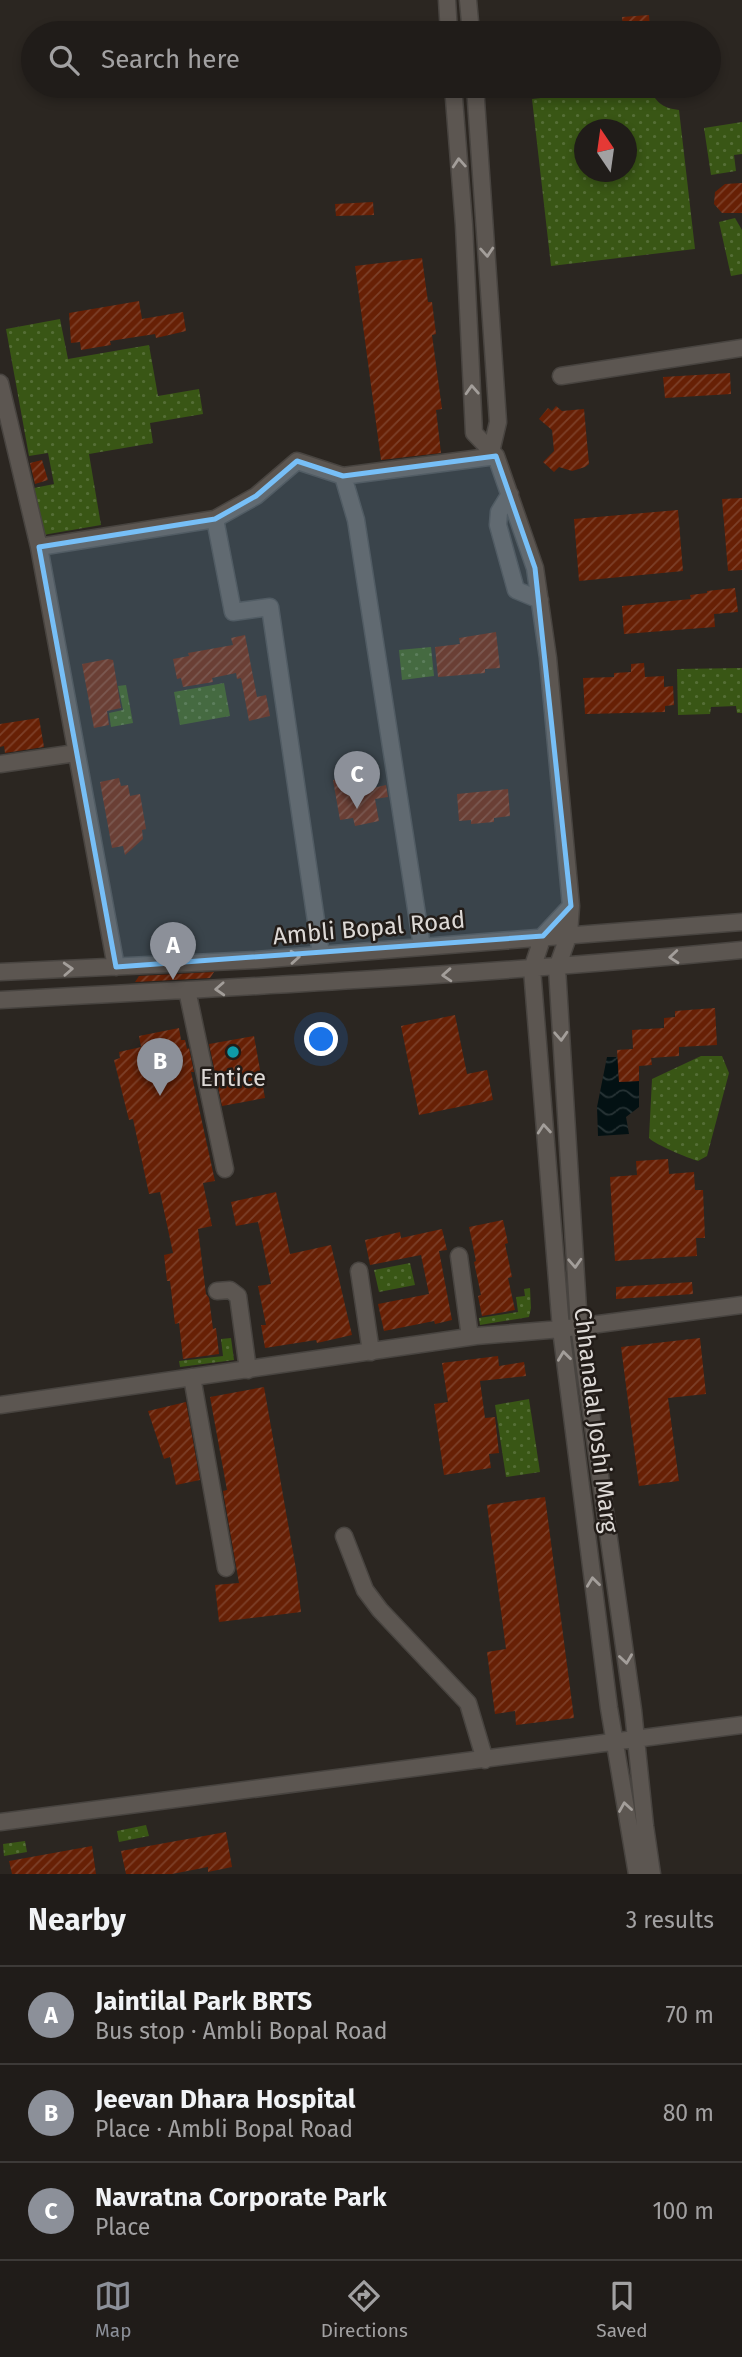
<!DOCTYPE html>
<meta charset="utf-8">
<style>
body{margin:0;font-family:"Fira Sans",sans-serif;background:#282522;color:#f1f3f6}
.compass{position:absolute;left:574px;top:119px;width:63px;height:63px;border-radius:50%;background:#201c19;box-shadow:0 4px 10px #0003;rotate:347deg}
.you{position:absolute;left:322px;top:1040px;width:24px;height:24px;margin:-18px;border:5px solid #fff;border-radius:50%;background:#1a73e8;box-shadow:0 0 0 10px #1a73e833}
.badge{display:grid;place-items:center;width:46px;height:46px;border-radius:50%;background:#8c9099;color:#fff;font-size:23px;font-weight:700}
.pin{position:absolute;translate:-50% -58px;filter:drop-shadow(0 2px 4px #0008)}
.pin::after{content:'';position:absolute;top:37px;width:24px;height:21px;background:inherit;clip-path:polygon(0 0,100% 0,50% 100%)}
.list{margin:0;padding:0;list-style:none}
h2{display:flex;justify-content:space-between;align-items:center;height:91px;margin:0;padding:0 28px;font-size:30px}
h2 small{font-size:23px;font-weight:400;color:#a2a1a2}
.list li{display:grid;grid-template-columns:46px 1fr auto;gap:21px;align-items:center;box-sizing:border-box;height:98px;padding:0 28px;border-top:2px solid #3d3a38}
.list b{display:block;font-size:26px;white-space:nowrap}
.list p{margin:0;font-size:23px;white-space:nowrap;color:#a2a1a2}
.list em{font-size:23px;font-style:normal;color:#a2a1a2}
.icon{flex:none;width:38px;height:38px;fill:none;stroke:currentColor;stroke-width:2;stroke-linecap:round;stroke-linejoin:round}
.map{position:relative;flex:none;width:742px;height:1874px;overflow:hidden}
.search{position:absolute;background:#201c19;box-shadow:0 4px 10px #0003;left:21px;right:21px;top:21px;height:77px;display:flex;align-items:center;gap:18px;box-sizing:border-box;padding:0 24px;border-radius:38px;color:#a2a1a2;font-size:26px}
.sheet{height:385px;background:#201c19}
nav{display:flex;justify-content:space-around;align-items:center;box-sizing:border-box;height:98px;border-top:2px solid #3d3a38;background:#201c19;font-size:19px;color:#a2a1a2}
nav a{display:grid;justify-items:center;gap:4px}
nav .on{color:#8c9099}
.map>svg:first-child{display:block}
.grass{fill:url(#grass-dots);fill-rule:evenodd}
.water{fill:url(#water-waves)}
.building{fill:url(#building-hatch)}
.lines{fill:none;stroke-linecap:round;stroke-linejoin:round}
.minor-casing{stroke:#484440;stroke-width:19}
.minor{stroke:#5c5651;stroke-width:16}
.oneway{stroke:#a39e9a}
.marked{fill:#77bff7;fill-opacity:0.2;stroke:#77bff7;stroke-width:5;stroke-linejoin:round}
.culture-dot{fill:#0f9aa8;stroke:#221c18;stroke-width:2.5}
.labels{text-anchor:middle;stroke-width:5;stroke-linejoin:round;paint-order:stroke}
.street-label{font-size:24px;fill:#ddd9d6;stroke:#221c18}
.poi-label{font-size:24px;fill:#ddd9d6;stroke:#221c18}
</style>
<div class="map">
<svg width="742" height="1874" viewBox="0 0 742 1874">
<defs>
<pattern id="grass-dots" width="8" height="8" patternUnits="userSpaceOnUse" patternTransform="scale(1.75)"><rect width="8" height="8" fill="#395615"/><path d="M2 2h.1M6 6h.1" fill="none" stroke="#556e36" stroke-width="1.8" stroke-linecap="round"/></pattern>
<pattern id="water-waves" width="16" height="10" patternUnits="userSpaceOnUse" patternTransform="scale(1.75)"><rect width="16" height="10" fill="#031113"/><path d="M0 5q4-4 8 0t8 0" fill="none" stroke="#273335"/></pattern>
<pattern id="building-hatch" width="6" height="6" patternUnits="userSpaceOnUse" patternTransform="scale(1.75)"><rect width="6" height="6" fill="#672005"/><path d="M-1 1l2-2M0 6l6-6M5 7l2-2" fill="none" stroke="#7c4029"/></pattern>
</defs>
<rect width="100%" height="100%" fill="#2b2621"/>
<path class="grass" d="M649,86C655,102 662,108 679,110L695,249L551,266L532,99ZM584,130H626V172H584Z
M742,122V154L734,155L736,171L711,175L704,128Z
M735,218L742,230V274L731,276L719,222Z
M60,319L68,359L149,345L158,396L199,389L203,414L150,423L153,443L89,454L101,525L43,535L34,488L54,484L48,453L29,456L6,329Z
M431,647L434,676L402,680L399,650Z
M742,668V713H737L736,706L711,707L710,714L678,715L677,669Z
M224,683L230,716L180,725L174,692Z
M126,685L133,723L111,727L109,713L123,710L118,686Z
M701,1056H722L729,1073L707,1156L698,1161C688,1158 656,1145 649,1138L652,1079Z
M410,1263L415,1285L379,1292L374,1270Z
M530,1288L531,1308L529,1317L480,1325L479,1318L518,1312L516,1297L525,1296L524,1289Z
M231,1338L234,1360L180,1367L179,1361L223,1356L221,1339Z
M529,1399L540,1472L506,1477L495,1405Z
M146,1825L149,1836L119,1842L117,1831Z
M25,1841L27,1852L4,1856L3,1844Z"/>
<path class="water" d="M607,1057H618L619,1082L639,1081V1107L626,1117L629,1134L598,1136L597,1107Z"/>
<path class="building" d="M649,15L650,28L623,30L622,17Z
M742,183V213H722L714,204L715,192L725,184Z
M373,202L374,215L336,216L335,204Z
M422,258L428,302H432L436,334L432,335L442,409L436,410L441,453L381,460L355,266Z
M139,301L142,319L183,312L186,331L156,338L155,334L110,341L111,345L81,350L80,342L71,343L69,313Z
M730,373L731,394L665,398L663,377Z
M556,406L562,411L584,409L589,464L585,467L572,471L559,467L554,472L543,462L554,451L552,430L539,419L548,408L552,411Z
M42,460L48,480L35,484L30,463Z
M742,498V570L728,571L722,499Z
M678,510L683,571L579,581L574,519Z
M735,588L738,612L714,614L715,627L624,634L622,606L691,599L690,595L707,593V591Z
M496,632L500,668L485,669V673L438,677L435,647L460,644L459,638Z
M245,635L257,697L266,695L270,716L249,721L241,678L237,679L236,673L212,678L213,682L183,687L181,678L177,679L173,659L189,656L188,653L233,645L231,638Z
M108,659L113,660L121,708L107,711L109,725L94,728L82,664Z
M644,663L645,677L664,676V687L673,686L674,705L665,706V712L585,714L583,678L614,677V673L631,672V664Z
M39,718L44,747L5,753L4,746L0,747V724Z
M370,773L373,788L386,785L388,797L375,799L379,821L355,826L353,818L340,820L333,780Z
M119,778L121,786L128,785L130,796L140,794L146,829L142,830L143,839L125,855L123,846L112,848L100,782Z
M508,789L510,816L494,818V822L471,824V820L459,821L457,794Z
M214,972L210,978L135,982L139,976Z
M715,1008L717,1045L679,1047V1056L651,1058L652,1065L639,1066V1081L619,1082L617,1050L633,1049L632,1030L664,1028V1018L675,1017V1011Z
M455,1015L467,1074L487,1070L493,1100L419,1115L401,1026Z
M179,1028L181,1040H185L187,1049L189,1048L194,1072H191L215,1181L203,1183L212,1226L198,1229L206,1294L209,1298L213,1329L216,1328L219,1354L183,1359L179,1323L175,1324L170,1281H167L164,1255L173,1253L160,1192L149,1194L133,1119L129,1120L114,1060L120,1058L119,1052L141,1047L139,1036Z
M254,1036L265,1098L222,1106L209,1044Z
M668,1159L669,1174L694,1172L695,1190H703L705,1238H696L697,1256L615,1261L610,1177L637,1175L636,1161Z
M276,1192L290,1254L331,1245L352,1335L317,1343L316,1340L265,1348L261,1325H266L258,1286L271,1284L258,1222L236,1226L231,1202Z
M503,1220L508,1243L505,1244L512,1277L508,1278L515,1310L482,1316L478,1296L481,1295L474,1262L476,1261L469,1227Z
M442,1229L447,1250L439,1251L452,1320L435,1324L434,1321L384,1331L378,1304L429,1294L421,1255L370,1265L365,1240L400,1232L401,1238Z
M692,1282L693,1294L616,1299V1287Z
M700,1338L706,1394L668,1398L679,1481L639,1486L621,1347Z
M498,1356L499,1366L524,1362L526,1376L480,1381L485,1418L495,1417L499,1453L489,1454L491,1468L444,1475L434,1404L448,1402L442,1363Z
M264,1387L296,1569L301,1612L219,1622L215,1585L239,1583L223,1491L227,1490L210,1397Z
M186,1402L200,1480L176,1485L170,1457L164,1459L148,1411Z
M545,1497L574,1718L516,1725L515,1711L495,1714L487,1652L506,1649L487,1505Z
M226,1832L232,1867L208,1872V1867L172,1874H126L121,1851Z
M92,1846L96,1874H12L9,1861Z"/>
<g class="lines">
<g class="minor-casing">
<path id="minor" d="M447,0L449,33
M468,0L471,33
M453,86L464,225L474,433L496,456L535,568L548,658L571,906L569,934L557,968L579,1326L633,1710L645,1826L652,1874
M475,86L498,422L491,452
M561,376L742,348
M0,383L39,547L215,519L256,496L297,461L343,476L496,456
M343,476L356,520L422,947
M510,494L499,512L498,525L516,590L540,600
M215,519L233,612L270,607L321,955
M39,547L116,967
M0,764L76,753
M571,906L543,936L532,969L561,1329L609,1708L637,1874
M0,972L256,960L742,922
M187,990L225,1169
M0,1000C248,987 495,974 742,950
M459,1256L470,1337
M359,1271L371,1352
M217,1291L230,1290L238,1296L248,1370
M192,1377L226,1568
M0,1405L476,1336L561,1329L742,1305
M344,1536L365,1590L380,1610L468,1703L485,1760
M0,1822L742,1725"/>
</g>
<use href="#minor" class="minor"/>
</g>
<defs><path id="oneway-chevron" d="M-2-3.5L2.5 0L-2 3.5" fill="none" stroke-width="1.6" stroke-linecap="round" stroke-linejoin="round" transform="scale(1.75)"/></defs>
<g class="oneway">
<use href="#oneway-chevron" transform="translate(459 163) rotate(-94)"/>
<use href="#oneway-chevron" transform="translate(487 252) rotate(86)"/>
<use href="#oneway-chevron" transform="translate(472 390) rotate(-93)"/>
<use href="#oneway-chevron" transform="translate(295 957) rotate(-4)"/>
<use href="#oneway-chevron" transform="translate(674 957) rotate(175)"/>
<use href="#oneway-chevron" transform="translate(68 969) rotate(-3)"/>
<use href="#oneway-chevron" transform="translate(447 975) rotate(176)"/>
<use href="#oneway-chevron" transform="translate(220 989) rotate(177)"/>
<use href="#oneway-chevron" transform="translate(561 1036) rotate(87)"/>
<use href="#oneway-chevron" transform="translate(544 1129) rotate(-95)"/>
<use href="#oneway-chevron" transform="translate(575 1263) rotate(87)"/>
<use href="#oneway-chevron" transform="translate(564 1356) rotate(-97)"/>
<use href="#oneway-chevron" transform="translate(593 1582) rotate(-97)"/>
<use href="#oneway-chevron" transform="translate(626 1659) rotate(82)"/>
<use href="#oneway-chevron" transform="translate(625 1807) rotate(-99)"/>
</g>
<path class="marked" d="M496,456L535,568L571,906L543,936L116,967L39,547L215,519L256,496L297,461L343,476Z"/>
<circle class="culture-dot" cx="233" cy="1052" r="7"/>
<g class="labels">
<g class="street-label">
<text transform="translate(369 928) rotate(-5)" y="8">Ambli Bopal Road</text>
<text transform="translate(596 1420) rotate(83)" y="8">Chhanalal Joshi Marg</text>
</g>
<g class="poi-label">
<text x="233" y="1086">Entice</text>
</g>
</g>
</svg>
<svg class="compass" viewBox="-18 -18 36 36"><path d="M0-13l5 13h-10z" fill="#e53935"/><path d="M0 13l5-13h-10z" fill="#a2a1a2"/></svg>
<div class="you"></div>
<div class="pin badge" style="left:173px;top:980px">A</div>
<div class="pin badge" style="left:160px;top:1096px">B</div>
<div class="pin badge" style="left:357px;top:809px">C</div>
<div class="search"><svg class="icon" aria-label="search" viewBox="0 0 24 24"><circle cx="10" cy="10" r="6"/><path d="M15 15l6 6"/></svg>Search here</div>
</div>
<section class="sheet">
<h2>Nearby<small>3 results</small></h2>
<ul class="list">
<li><span class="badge">A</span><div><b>Jaintilal Park BRTS</b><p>Bus stop · Ambli Bopal Road</p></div><em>70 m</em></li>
<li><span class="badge">B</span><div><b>Jeevan Dhara Hospital</b><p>Place · Ambli Bopal Road</p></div><em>80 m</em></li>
<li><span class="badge">C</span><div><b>Navratna Corporate Park</b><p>Place</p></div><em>100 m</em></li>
</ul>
</section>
<nav>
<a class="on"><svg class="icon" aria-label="map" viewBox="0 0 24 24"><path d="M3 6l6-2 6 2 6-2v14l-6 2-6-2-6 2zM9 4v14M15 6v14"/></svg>Map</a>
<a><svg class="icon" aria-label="directions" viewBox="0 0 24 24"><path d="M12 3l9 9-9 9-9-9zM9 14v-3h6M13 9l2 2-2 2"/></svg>Directions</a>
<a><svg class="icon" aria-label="saved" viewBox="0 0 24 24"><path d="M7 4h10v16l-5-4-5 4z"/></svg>Saved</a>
</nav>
